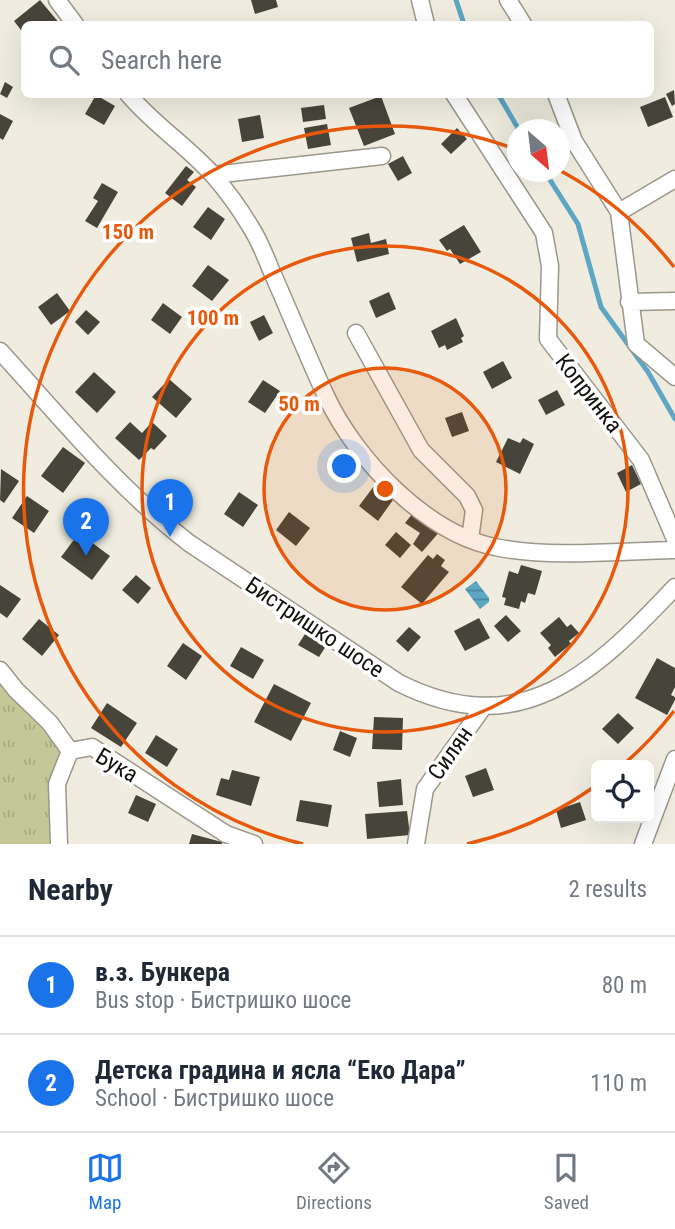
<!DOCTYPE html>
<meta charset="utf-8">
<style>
body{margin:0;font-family:"Roboto Condensed",sans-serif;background:#f2f2f3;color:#1f2937}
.controls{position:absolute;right:21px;bottom:21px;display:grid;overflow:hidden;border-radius:10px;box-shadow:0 7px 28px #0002}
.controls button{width:63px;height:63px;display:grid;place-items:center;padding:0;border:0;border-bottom:2px solid #e0e1e3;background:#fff;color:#1f2937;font:35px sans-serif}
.compass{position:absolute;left:507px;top:119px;width:63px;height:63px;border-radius:50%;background:#fff;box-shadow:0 7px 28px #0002;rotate:152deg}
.you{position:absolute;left:345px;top:467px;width:24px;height:24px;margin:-18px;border:5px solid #fff;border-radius:50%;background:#1a73e8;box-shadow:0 0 0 10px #1a73e833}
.badge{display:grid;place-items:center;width:46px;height:46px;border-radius:50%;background:#1a73e8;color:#fff;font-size:23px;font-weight:700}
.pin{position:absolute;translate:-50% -58px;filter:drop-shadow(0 2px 4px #0008)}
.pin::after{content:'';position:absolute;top:37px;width:24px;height:21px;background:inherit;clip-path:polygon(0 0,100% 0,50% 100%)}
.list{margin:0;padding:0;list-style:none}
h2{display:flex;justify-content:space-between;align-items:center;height:91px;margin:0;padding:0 28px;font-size:30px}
h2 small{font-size:23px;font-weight:400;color:#747a83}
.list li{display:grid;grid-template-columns:46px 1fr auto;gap:21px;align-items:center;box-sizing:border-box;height:98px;padding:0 28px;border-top:2px solid #e0e1e3}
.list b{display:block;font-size:26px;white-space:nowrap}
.list p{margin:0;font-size:23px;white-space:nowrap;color:#747a83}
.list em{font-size:23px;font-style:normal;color:#747a83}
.icon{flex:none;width:38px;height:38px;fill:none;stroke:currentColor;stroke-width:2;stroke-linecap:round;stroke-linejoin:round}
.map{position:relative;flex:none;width:675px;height:844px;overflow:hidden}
.search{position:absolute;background:#fff;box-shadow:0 7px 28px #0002;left:21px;right:21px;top:21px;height:77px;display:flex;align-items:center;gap:18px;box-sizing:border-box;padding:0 24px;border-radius:10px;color:#747a83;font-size:26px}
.sheet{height:287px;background:#fff}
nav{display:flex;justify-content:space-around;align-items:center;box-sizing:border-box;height:98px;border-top:2px solid #e0e1e3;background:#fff;font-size:19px;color:#747a83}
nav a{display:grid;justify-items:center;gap:4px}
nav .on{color:#1a73e8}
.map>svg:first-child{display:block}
.grass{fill:url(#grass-tufts)}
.water{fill:url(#water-rules)}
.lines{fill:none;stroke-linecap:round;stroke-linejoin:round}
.stream{stroke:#5da7c4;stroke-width:5}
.building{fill:#47453a}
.minor-casing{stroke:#9a978b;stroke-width:19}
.minor{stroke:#fff;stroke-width:16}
.ring{fill:none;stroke:#e8590c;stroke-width:3.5}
.labels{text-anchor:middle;stroke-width:7;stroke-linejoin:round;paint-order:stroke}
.street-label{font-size:23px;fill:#12110d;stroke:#fff}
.centre{fill:#e8590c;stroke:#fff;stroke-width:3.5}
.ring-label{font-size:21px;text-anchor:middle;font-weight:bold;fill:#e8590c;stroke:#fff;stroke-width:7;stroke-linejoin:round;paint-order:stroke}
</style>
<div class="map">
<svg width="675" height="844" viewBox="0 0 675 844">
<defs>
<pattern id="grass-tufts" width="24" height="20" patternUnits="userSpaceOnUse" patternTransform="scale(1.75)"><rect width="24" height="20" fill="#c4c798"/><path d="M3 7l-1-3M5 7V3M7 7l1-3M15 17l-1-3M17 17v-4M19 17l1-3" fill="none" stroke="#a7aa82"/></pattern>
<pattern id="water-rules" width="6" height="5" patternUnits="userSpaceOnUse" patternTransform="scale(1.75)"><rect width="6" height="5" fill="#5da7c4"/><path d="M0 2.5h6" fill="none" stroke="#4b879e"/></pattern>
</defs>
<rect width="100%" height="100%" fill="#f0ede0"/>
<path class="grass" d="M0,670L70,751L57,784L59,844H0Z"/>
<path class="water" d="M476,581L489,598V602L480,609L465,589Z"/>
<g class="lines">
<path class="stream" d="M456,0L464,24
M498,94L519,130
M545,172L578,224L601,307L648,372L675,419"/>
</g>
<path class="building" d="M40,0L60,24H24V34L14,21Z
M251,0H276L278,7L255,14Z
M5,82L13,87L7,98L0,94Z
M674,90L675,104L672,106L666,94Z
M96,95L115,106L104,125L85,114Z
M381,96L395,134L364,146L349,108Z
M665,97L673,117L648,127L640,107Z
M324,105L326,119L303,122L301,108Z
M0,114L13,121L3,140L0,138Z
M260,115L264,138L242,142L238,119Z
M327,124L331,145L308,149L304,128Z
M457,128L467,139L451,154L441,144Z
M403,156L412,173L398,181L388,164Z
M186,166L194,172L187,180L196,187L182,206L165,193Z
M102,183L118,192L97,228L85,221L98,201L93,198Z
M208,207L225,219L211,240L193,227Z
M464,225L481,252L460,264L450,249L447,251L439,240Z
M369,233L371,243L386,239L389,254L357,262L351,238Z
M208,265L229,280L212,301L192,286Z
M389,292L396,309L376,318L369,301Z
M57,293L70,311L51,325L38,307Z
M163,303L182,317L170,334L151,320Z
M86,310L100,322L88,335L75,322Z
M264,315L273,333L259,341L250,322Z
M456,318L464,336L461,338L463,342L447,350L445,345L439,348L431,331Z
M503,361L512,378L492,389L483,372Z
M94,372L116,392L97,413L75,392Z
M169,379L192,399L176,418L152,397Z
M263,380L280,391L265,413L248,402Z
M557,390L565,405L546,415L538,400Z
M462,412L469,431L452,437L445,418Z
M130,422L142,433L152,422L167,436L154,450L151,448L139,460L115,438Z
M508,438L520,443L523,438L534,444L520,474L496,462Z
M63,447L85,463L63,493L41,476Z
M632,465L641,484L626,492L617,473Z
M1,469L19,481L4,503L0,500Z
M374,486L393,500L378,521L359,506Z
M239,492L258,505L243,527L224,514Z
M27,496L49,511L34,533L12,518Z
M289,512L310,528L296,546L276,530Z
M413,513L441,530L422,552L413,544L420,533L405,523Z
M396,532L411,545L400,558L385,545Z
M79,533L110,556L92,580L61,557Z
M437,554L445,560L441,566L449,572L422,604L401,587L428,555L433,559Z
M521,565L542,571L535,595L528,593L525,603L521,601L519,609L504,605L506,598L502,597L509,571L518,574Z
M136,575L151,588L138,604L122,590Z
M0,585L21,599L7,618L0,613Z
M506,615L521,631L508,642L494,626Z
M559,617L567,627L571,624L579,633L569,641L571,644L555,657L548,648L551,645L540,633Z
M479,618L490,638L465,651L454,631Z
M39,619L59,635L42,656L22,639Z
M409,627L421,637L408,652L396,641Z
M305,634L326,646L319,657L298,645Z
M183,643L202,656L186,680L167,666Z
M241,647L264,660L253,679L230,666Z
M657,658L675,668V687L671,695L675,697V700L667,715L635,698Z
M274,684L311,703L291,741L254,722Z
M107,703L137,723L121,747L91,728Z
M618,713L634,728L618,744L602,729Z
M374,717L403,718L402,750L372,749Z
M340,731L357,738L350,757L333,750Z
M156,735L178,749L167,767L145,753Z
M486,768L494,790L473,797L465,776Z
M232,770L260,777L251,806L216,795L221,778L229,780Z
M401,779L403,805L379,807L377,782Z
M136,795L156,804L148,822L128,813Z
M300,800L332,805L328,827L296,821Z
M580,802L586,820L561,828L556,810Z
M407,811L410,835L367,839L365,814Z
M192,834L222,842V844H189Z"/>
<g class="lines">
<g class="minor-casing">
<path id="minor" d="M57,0L75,24
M420,0L426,24
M508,0L523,24
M128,94C153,124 187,146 213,175C226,190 240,209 250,226C261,242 267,262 275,279C292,318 308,357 326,396C356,460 428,536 500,548C555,558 619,551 675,550
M454,94L544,233L550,266L548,339L641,460L675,539
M556,94L574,141L619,212L636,344L675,377
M213,175L382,156
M619,212L675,179
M629,302L675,301
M356,333L421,450L467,496L474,510L470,539
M0,351C60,417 118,488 189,543L399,683C521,744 594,673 675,587
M0,670L16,690L50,723L70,751
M70,751L92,747L226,834L254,844
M59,844L57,784L70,751
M416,844L425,789L484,706
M643,844L675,759"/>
</g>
<use href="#minor" class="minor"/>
</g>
<circle cx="385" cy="489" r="121" fill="#e8590c" fill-opacity=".12"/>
<g class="ring">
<circle cx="385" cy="489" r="121"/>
<circle cx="385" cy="489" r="243"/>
<path d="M674 711A364 364 0 0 1 624 764M594 787A364 364 0 0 1 467 844M303 844A364 364 0 1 1 515 149M561 171A364 364 0 0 1 674 267"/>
</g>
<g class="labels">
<g class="street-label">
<text transform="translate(589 393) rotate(52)" y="8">Копринка</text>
<text transform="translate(315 627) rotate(34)" y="8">Бистришко шосе</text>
<text transform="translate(450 753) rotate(-55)" y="8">Силян</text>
<text transform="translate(117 765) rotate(31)" y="8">Бука</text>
</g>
</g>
<circle cx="385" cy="489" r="10" class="centre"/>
<g class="ring-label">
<text x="128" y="239">150 m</text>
<text x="213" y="325">100 m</text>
<text x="299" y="411">50 m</text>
</g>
</svg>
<div class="controls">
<button><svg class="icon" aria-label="locate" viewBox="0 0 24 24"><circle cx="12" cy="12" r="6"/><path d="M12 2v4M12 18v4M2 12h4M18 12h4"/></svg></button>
</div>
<svg class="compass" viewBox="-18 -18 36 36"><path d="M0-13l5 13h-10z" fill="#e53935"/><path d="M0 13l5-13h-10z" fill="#747a83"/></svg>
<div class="you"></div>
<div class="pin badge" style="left:170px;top:537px">1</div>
<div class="pin badge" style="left:86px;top:556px">2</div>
<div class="search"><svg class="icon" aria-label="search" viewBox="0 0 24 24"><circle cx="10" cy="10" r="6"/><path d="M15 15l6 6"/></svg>Search here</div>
</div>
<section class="sheet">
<h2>Nearby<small>2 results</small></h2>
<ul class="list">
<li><span class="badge">1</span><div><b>в.з. Бункера</b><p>Bus stop · Бистришко шосе</p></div><em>80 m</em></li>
<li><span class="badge">2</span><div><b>Детска градина и ясла “Еко Дара”</b><p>School · Бистришко шосе</p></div><em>110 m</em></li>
</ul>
</section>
<nav>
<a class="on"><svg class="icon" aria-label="map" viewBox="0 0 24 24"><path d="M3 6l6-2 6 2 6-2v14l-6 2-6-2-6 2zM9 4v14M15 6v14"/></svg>Map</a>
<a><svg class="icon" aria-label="directions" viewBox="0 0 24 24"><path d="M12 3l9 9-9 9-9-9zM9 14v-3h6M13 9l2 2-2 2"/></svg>Directions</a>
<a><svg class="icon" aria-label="saved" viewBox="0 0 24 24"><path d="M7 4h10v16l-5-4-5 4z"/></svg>Saved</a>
</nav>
